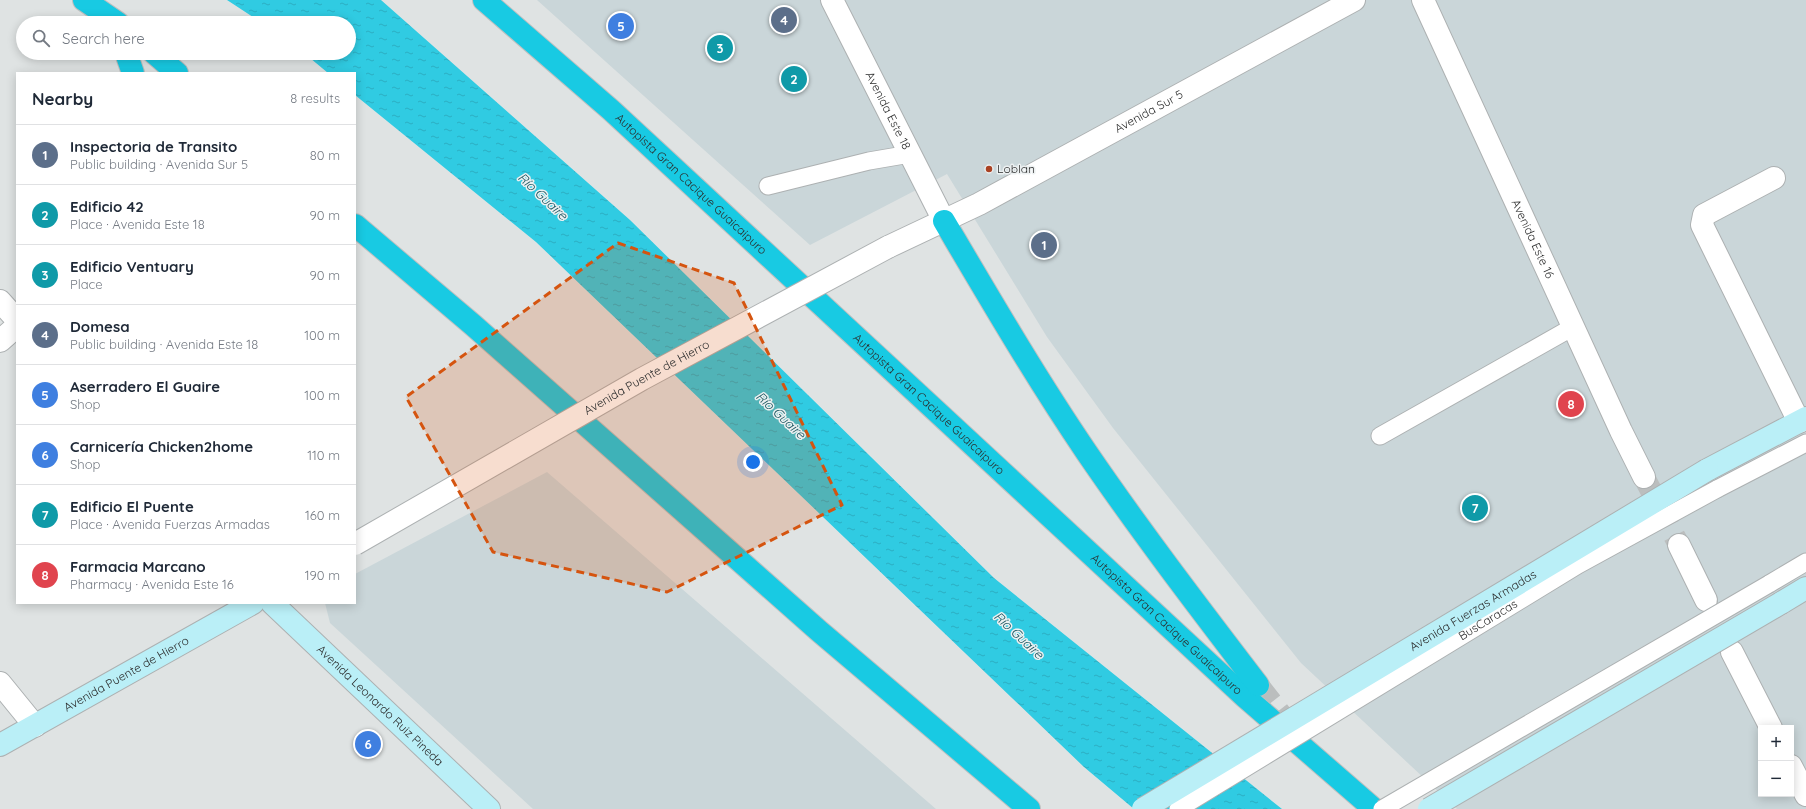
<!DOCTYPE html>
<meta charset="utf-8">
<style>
body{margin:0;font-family:Quicksand,sans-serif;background:#f2f2f3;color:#1f2937}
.controls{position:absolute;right:12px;bottom:12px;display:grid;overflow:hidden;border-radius:0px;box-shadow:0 2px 10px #0003}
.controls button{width:36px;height:36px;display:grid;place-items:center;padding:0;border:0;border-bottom:1px solid #e0e1e3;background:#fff;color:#1f2937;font:20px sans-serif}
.you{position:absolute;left:753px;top:462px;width:14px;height:14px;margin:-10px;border:3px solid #fff;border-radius:50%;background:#1a73e8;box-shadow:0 0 0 6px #1a73e833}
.badge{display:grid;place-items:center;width:26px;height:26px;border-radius:50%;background:#1a73e8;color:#fff;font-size:13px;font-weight:700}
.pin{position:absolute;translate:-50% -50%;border:2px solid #fff;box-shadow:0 1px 4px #0006}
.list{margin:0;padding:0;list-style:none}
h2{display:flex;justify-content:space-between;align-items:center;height:52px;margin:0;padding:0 16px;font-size:17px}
h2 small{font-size:13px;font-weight:400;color:#747a83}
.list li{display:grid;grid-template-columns:26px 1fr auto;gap:12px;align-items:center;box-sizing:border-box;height:60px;padding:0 16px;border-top:1px solid #e0e1e3}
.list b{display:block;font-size:15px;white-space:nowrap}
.list p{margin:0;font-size:13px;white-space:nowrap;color:#747a83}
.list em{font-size:13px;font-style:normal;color:#747a83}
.icon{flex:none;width:22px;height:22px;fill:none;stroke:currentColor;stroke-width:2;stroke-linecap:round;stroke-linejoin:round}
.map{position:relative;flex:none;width:1806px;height:809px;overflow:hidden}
.search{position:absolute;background:#fff;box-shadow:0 2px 10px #0003;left:16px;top:16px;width:340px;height:44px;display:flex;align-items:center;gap:10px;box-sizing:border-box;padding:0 14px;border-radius:22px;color:#747a83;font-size:15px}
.panel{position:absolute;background:#fff;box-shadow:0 2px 10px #0003;left:16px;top:72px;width:340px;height:532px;border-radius:0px}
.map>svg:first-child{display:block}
.built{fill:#cad6d9;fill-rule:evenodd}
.water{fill:url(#water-ripples)}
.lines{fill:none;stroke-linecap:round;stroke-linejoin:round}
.street-tunnel{stroke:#bbbebe;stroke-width:22;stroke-dasharray:22 11;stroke-linecap:butt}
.highway-tunnel{stroke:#bbbebe;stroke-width:22;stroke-dasharray:22 11;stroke-linecap:butt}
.lane-casing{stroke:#adb1b2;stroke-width:19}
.street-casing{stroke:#adb1b2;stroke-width:24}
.secondary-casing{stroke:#adb1b2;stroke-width:24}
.highway-casing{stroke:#bfc0c0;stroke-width:24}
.lane{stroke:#fff;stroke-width:17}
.street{stroke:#fff;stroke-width:22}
.secondary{stroke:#baeff7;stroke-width:22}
.highway{stroke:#18cae3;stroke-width:22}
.lane-bridge-casing{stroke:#adb1b2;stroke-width:19;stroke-linecap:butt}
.street-bridge-casing{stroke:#adb1b2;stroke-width:24;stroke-linecap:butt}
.secondary-bridge-casing{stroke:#adb1b2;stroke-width:24;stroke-linecap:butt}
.lane-bridge{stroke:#fff;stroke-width:17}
.street-bridge{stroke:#fff;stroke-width:22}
.secondary-bridge{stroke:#baeff7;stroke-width:22}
.marked{fill:#d5540f;fill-opacity:0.2;stroke:#d5540f;stroke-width:3;stroke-dasharray:8 5;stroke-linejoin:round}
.poi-dot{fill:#aa4223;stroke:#ecf0f1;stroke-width:1.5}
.labels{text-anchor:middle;stroke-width:3;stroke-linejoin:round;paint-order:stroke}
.street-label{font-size:12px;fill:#2b2c2c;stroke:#ecf0f1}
.poi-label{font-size:12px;fill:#2b2c2c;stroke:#ecf0f1;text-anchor:start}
.water-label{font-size:13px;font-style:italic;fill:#1a5760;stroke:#ecf0f1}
</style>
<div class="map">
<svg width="1806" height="809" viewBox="0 0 1806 809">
<defs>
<pattern id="water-ripples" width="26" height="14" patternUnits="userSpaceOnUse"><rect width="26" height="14" fill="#30cbe2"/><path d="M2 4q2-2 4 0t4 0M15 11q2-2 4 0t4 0" fill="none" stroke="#2baec2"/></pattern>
</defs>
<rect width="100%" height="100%" fill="#dfe3e3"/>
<path class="built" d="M537,0H1806V809H1457L1301,663L1113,428L1047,337L947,174L810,245ZM1761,728H1791V794H1761Z
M547,472L936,809H533L330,623L325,603H355V574Z"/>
<path class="water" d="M227,0H381L630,220L994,578L1282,809H1134L1084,767L536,242L355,95V73H328L304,53H349V23H262Z"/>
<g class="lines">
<path class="street-tunnel" d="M1644,477L1679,545"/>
<path class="highway-tunnel" d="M1258,685L1298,736"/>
<g class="lane-casing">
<path id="lane" d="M768,186L869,161L910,154
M1380,436L1573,327
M1717,489L1806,443
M1769,584L1806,562"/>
</g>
<g class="street-casing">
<g id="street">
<path id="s1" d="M832,0L944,221"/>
<path id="s2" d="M1423,0L1621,431L1644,477"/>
<path d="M1774,178L1704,215L1702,225L1799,422"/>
<path id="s3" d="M888,247L979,204L1354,0"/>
<path d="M0,301L17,320"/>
<path d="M0,341L17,326"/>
<path d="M1679,545L1706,600"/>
<path d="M1732,652L1771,728"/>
<path d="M0,683L35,726"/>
<path d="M1791,766L1806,795"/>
</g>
</g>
<g class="secondary-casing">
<g id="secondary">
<path d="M1707,470L1806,418"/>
<path id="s4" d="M272,603L489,809"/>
<path d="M1781,603L1806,588"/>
<path id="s5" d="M0,745L253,603"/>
</g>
</g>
<g class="highway-casing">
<g id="highway">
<path d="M84,0L118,23"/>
<path id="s6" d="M484,0L611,110L1245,697L1374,809"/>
<path d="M126,53L133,73"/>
<path d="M154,53L177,73"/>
<path d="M944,221C990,299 1036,378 1087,453C1141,532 1200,609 1258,685"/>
<path d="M355,225L473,325L819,631L1029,809"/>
</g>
</g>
<use href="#lane" class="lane"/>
<use href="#street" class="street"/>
<use href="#secondary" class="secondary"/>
<use href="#highway" class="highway"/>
<g class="lane-bridge-casing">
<g id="lane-bridge">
<path id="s7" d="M1178,809L1578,565L1717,489"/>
<path d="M1382,809L1769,584"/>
</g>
</g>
<g class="street-bridge-casing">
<g id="street-bridge">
<path id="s8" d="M355,544L642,379L888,247"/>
</g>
</g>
<g class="secondary-bridge-casing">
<g id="secondary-bridge">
<path id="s9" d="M1143,809L1707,470"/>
<path d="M1429,809L1781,603"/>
</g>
</g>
<use href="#lane-bridge" class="lane-bridge"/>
<use href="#street-bridge" class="street-bridge"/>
<use href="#secondary-bridge" class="secondary-bridge"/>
</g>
<path class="marked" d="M618,243L734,283L842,505L667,592L493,552L406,397Z"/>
<circle class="poi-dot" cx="989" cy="169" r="4"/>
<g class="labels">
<g class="street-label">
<text dy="4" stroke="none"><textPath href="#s1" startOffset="124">Avenida Este 18</textPath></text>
<text dy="4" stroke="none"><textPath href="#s3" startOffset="294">Avenida Sur 5</textPath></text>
<text dy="4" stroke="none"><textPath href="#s6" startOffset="277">Autopista Gran Cacique Guaicaipuro</textPath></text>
<text dy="4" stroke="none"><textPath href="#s2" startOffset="263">Avenida Este 16</textPath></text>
<text dy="4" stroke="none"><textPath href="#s8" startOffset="336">Avenida Puente de Hierro</textPath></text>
<text dy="4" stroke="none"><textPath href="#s6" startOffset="601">Autopista Gran Cacique Guaicaipuro</textPath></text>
<text dy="4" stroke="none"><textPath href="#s9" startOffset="385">Avenida Fuerzas Armadas</textPath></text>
<text dy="4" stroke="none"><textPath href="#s7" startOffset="363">BusCaracas</textPath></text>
<text dy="4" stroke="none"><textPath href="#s6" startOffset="925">Autopista Gran Cacique Guaicaipuro</textPath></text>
<text dy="4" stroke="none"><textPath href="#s5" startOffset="145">Avenida Puente de Hierro</textPath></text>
<text dy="4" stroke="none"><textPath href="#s4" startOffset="149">Avenida Leonardo Ruiz Pineda</textPath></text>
</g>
<g class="poi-label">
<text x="997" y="173">Loblan</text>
</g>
<g class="water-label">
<text transform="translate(543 196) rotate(43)" y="5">Río Guaire</text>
<text transform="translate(781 415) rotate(43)" y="5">Río Guaire</text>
<text transform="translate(1019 635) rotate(43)" y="5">Río Guaire</text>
</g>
</g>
</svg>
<div class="controls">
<button>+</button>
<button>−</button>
</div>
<div class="you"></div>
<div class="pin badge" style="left:1044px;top:245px;background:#5c6f8a">1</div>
<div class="pin badge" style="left:794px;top:79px;background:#0f9aa8">2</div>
<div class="pin badge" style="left:720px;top:48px;background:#0f9aa8">3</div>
<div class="pin badge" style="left:784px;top:20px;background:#5c6f8a">4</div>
<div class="pin badge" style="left:621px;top:26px;background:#3f7fe0">5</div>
<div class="pin badge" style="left:368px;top:744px;background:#3f7fe0">6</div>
<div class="pin badge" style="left:1475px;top:508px;background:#0f9aa8">7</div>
<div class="pin badge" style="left:1571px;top:404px;background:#e0444e">8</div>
<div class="search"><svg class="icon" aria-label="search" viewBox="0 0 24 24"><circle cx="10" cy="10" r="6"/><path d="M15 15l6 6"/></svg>Search here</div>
<section class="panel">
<h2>Nearby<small>8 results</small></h2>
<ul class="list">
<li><span class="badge" style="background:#5c6f8a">1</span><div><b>Inspectoria de Transito</b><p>Public building · Avenida Sur 5</p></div><em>80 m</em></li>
<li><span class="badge" style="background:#0f9aa8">2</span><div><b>Edificio 42</b><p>Place · Avenida Este 18</p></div><em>90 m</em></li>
<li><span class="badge" style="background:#0f9aa8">3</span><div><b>Edificio Ventuary</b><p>Place</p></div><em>90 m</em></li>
<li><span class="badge" style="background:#5c6f8a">4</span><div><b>Domesa</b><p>Public building · Avenida Este 18</p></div><em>100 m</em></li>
<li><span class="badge" style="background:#3f7fe0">5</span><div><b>Aserradero El Guaire</b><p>Shop</p></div><em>100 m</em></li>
<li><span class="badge" style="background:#3f7fe0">6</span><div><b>Carnicería Chicken2home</b><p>Shop</p></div><em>110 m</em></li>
<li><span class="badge" style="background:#0f9aa8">7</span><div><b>Edificio El Puente</b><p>Place · Avenida Fuerzas Armadas</p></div><em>160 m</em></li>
<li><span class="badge" style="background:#e0444e">8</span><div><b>Farmacia Marcano</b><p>Pharmacy · Avenida Este 16</p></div><em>190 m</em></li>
</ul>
</section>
</div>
